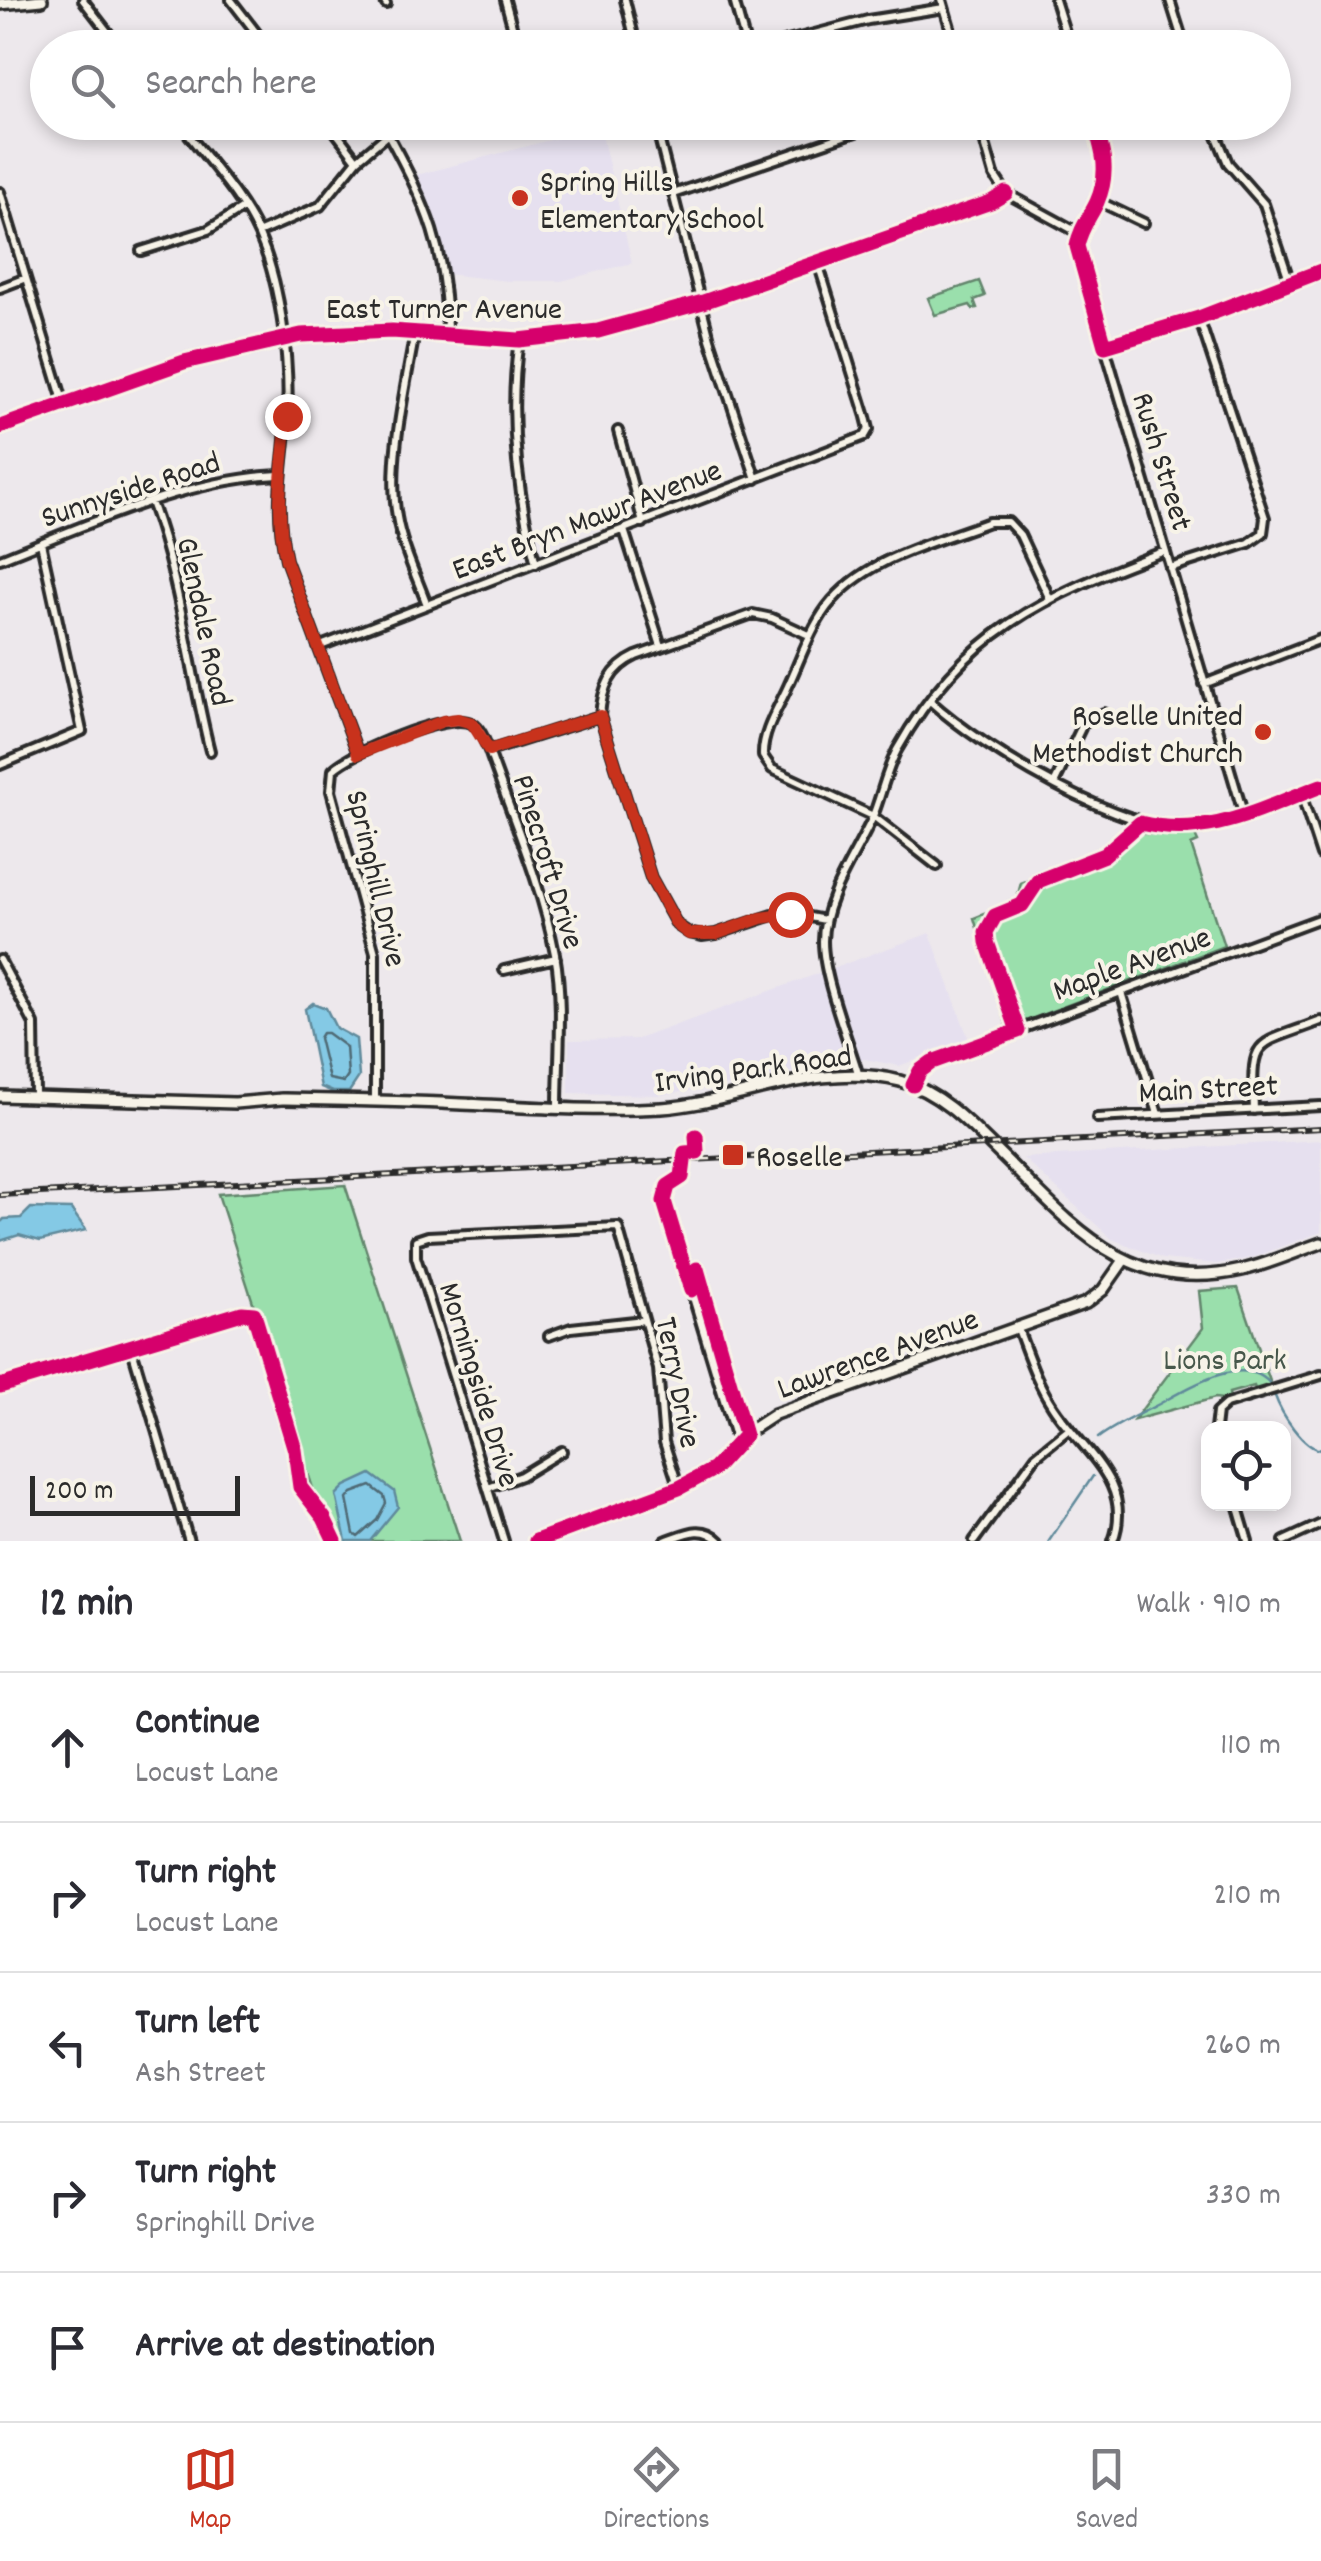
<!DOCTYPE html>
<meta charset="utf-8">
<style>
body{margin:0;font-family:Dekko,sans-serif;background:#f7f7f7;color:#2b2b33}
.controls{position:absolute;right:30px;bottom:30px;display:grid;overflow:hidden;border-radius:20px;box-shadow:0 5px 15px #0003}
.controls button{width:90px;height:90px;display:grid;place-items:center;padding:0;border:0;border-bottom:2px solid #e1e1e2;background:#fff;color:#2b2b33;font:50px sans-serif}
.scale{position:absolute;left:30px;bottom:25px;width:210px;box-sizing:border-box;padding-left:10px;border:5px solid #2b2b2b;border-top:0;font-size:28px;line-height:35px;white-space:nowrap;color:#2b2b2b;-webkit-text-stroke:8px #f7f3e8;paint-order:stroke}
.stop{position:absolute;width:30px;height:30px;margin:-22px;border:8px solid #c8321e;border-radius:50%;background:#fff}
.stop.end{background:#c8321e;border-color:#fff;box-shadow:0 2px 10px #0008}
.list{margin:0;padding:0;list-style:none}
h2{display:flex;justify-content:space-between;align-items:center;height:130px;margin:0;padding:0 40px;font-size:42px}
h2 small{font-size:32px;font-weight:400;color:#7c7c81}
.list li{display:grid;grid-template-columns:65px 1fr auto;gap:30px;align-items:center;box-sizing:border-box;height:150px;padding:0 40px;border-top:2px solid #e1e1e2}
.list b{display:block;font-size:38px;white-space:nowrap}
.list p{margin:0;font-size:32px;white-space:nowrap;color:#7c7c81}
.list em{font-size:32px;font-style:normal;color:#7c7c81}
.icon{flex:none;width:55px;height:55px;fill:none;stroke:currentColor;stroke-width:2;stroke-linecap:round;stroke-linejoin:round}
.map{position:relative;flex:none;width:1321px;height:1541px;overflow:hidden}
.search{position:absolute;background:#fff;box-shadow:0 5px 15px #0003;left:30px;right:30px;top:30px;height:110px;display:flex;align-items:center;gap:25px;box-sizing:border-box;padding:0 35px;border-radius:55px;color:#7c7c81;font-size:38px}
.sheet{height:880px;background:#fff}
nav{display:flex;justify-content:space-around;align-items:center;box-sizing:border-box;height:140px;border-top:2px solid #e1e1e2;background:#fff;font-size:28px;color:#7c7c81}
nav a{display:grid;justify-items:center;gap:5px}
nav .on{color:#c8321e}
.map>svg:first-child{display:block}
.built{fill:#e6e0ef}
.green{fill:#9adfac;stroke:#62856c;stroke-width:2.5}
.water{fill:#84c9e5;stroke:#608a9b;stroke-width:2.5}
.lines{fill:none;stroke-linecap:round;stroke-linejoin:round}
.shore{stroke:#4f6a75;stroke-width:2.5}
.stream{stroke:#608a9b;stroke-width:2.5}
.street-casing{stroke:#2b2b2b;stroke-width:14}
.secondary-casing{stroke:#2b2b2b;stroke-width:16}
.street{stroke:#f7f3e8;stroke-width:6}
.secondary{stroke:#f7f3e8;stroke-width:9}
.rail-casing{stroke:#2b2b2b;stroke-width:6}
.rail{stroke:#f7f3e8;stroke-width:2.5;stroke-dasharray:8;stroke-linecap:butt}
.cycleway-casing{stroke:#f7f3e8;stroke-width:21}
.cycleway{stroke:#d6006c;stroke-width:15}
.route{stroke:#c8321e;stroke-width:12}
.poi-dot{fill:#c8321e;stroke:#f7f3e8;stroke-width:4}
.labels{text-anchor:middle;stroke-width:8;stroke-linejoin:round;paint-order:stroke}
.poi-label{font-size:32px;fill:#2b2b2b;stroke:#f7f3e8;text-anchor:start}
.street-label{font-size:32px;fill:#2b2b2b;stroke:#f7f3e8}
.park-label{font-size:32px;fill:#47584b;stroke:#f7f3e8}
</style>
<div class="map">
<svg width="1321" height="1541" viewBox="0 0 1321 1541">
<rect width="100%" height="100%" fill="#ede8ec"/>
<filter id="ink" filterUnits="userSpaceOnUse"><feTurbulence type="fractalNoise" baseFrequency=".01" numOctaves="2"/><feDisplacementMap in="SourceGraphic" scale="20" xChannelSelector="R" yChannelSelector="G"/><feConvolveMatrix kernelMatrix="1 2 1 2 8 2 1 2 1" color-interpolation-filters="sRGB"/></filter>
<g filter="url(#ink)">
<path class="built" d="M600,127L632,263L561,281H508L446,274L433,219L413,176Z
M930,933L969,1040L899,1066L865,1059L837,1061L750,1082L659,1095L569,1093V1040L638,1039Z
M1321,1140V1232L1252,1258L1217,1264L1163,1259L1112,1239L1023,1158Z"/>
<path class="green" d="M979,281L985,296L974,300L977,308L973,309L970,305L935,315L928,298Z
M1175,831H1193L1198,842L1191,845L1224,946L1007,1028L974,918L1016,901L1021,883C1067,864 1093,868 1134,833L1173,836Z
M345,1185L460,1541H330L218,1194Z
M1238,1288L1273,1390L1257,1395L1254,1386L1229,1393L1230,1400L1215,1398L1134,1420L1203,1328L1199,1291Z"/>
<path class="water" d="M313,1003L326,1008L336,1028L356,1039L359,1077L349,1092H333L321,1087L305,1009Z
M31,1208L71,1209L86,1230L40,1241L19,1235L0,1241V1223L4,1219L21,1218Z
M371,1474L394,1491L398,1507L370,1541H346L336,1495L345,1486Z"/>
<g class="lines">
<path class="shore" d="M322,1033H327L346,1047L348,1076L344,1082L329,1079L319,1038Z
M371,1486L384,1496L386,1503L377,1520L358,1537L354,1534L347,1499L352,1493Z"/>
<path class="stream" d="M1275,1396C1281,1413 1303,1448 1321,1450
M1098,1438C1117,1424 1138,1415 1159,1404C1186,1389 1246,1350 1272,1386
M1049,1541L1093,1476"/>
<g class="street-casing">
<path id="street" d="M83,0L120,48
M231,0L268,48
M384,0L386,4
M505,0L518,48
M625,0L637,48
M734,0L747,48
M942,0L956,48
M1055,0L1070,48
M1170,0L1185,48
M761,48L868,20L944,8
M179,122C205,158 241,194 259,235C281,285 290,361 287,415C284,472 273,501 286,560L358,754
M328,122L357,160
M655,122L710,339L756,479
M979,122L994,175L1006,193L1079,233
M1094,122C1098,135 1105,149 1106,162C1110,197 1073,222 1078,256L1244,816
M1211,122L1228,163L1264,204L1290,282
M97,128L105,122
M388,134C428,208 446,249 447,335
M0,192L64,404
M673,194L885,122
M1098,201L1144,223
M258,233L320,206L357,160L388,134L407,122
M141,251L208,230L243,208
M0,288L26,278
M415,332C406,386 387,463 397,517C402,547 417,577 427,605
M519,340C508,415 517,492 536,564
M1105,346L1199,318L1321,271
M0,427L184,362L301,335L392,331L519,340L598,331L703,302L991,202L1006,193
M618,431L643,523
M151,502C181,583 189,668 210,751
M624,530L661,646
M0,559C90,524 182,480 279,475
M1170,568L1249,543L1263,533L1265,518L1199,318
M809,635L772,618L753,614L636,656C610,668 602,688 600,716L651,878L677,925L689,933L702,936L716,934L773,915L794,914L825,920
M318,647L865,436L869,429L866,417L818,263
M1204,684L1321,639
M930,701C984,750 1123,834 1197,829C1239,826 1282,801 1321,786
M489,751L600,716
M0,765L82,731L41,543
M1055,782L1083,724L1104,713
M1301,794L1321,855
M937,866L873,816L772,769L763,756C762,732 780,705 789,684C801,658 810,630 827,607C864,558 934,543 989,522H1008L1020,535L1049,597
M0,960L34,1024L35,1096
M504,970L556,958
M1121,992L1158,1114
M858,1073C847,1036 823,977 823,941C823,900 854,858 871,821C881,798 885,773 897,750C963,632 1044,596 1165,551
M913,1085L920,1071L932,1062L1321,918
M375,1100V953L331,791L333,770C351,752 450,710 473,724C481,729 485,742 489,751C512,817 542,885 555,954C564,1003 558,1058 558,1107
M1254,1110C1251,1035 1254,1047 1321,1021
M1097,1118L1321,1106
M682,1177L668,1186L664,1201L737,1443
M1018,1329C1028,1355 1037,1383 1053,1407C1081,1450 1135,1483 1113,1541
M549,1336L571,1328L644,1320
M131,1346L189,1541
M0,1386L242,1313
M1215,1429L1217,1412L1226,1404L1321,1375
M488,1488L521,1476L562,1451
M1237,1504L1248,1541
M504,1541L416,1257V1240L428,1236L618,1227L658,1369L664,1442L679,1488
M665,1541C685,1534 703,1523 720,1541
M974,1541L1036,1456L1068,1430
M1284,1541L1321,1524"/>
</g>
<g class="secondary-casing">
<path id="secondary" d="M0,4L42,0
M0,1096L235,1103L282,1099C335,1100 389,1101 442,1103C514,1106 589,1112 662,1108C742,1102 820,1060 900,1081C937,1091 966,1120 992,1146C1068,1219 1123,1297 1242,1270C1269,1264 1295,1252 1321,1243
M536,1541L679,1488L714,1469L749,1431L775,1414L1086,1303L1103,1290L1124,1260"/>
</g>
<use href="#street" class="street"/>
<use href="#secondary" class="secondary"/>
<g class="rail-casing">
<path id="rail" d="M0,1195L1321,1128"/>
</g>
<use href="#rail" class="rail"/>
<g class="cycleway-casing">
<path id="cycleway" d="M1094,122C1103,151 1110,172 1097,202C1090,217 1080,229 1077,246L1105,346L1199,318L1321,271
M0,427L184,362L301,335L392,331L519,340L598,331L703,302L991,202L1006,193
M913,1085L920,1071L932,1062L1018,1031L987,942L986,932L995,916L1022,905L1038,881L1104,855L1140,823C1209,839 1258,810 1321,786
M691,1290L664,1201L668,1186L682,1177L685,1153L697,1152L696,1136
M0,1386L242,1313L254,1314L295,1450L300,1487L324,1518L335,1541
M536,1541L679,1488L714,1469L745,1435L697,1269"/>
</g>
<use href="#cycleway" class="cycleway"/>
</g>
</g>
<g class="lines" filter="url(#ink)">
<path class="route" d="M287,416C283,469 274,507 286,560L358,754L443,721L458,719L472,723L489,750L600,716L651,878L677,925L689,934H716L761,918L790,914"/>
</g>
<g class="poi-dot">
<circle cx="520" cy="198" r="10"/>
<circle cx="1263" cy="732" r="10"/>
<rect x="721" y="1143" width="24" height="24" rx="5"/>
</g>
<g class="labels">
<g class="poi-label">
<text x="540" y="191">Spring Hills<tspan x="540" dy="37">Elementary School</tspan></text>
<text x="1243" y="725" text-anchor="end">Roselle United<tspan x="1243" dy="37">Methodist Church</tspan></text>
<text x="756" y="1166">Roselle</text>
</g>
<g class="street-label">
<text x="444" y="318">East Turner Avenue</text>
<text transform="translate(1164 461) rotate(73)" y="11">Rush Street</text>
<text transform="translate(130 488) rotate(-18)" y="11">Sunnyside Road</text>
<text transform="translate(586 518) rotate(-21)" y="11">East Bryn Mawr Avenue</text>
<text transform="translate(206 621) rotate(78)" y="11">Glendale Road</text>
<text transform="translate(550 861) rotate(73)" y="11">Pinecroft Drive</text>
<text transform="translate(378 878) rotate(77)" y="11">Springhill Drive</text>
<text transform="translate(1131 962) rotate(-20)" y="11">Maple Avenue</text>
<text transform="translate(753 1067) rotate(-8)" y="11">Irving Park Road</text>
<text transform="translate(1208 1087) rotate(-3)" y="11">Main Street</text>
<text transform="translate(877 1352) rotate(-20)" y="11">Lawrence Avenue</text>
<text transform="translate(680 1382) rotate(79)" y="11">Terry Drive</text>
<text transform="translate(481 1384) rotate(73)" y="11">Morningside Drive</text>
</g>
<g class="park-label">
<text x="1225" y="1369">Lions Park</text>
</g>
</g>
</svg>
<div class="controls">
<button><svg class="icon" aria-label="locate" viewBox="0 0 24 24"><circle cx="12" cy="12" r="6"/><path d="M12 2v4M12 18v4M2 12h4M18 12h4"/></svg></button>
</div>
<div class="scale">200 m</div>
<div class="stop" style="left:790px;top:914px"></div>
<div class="stop end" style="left:287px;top:416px"></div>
<div class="search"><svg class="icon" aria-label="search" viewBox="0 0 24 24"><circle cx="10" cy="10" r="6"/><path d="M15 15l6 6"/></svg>Search here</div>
</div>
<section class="sheet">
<h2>12 min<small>Walk · 910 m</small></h2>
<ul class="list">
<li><svg class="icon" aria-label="ahead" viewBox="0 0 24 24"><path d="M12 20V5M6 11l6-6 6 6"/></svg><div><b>Continue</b><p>Locust Lane</p></div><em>110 m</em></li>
<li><svg class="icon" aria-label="right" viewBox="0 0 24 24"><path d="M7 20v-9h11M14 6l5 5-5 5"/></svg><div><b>Turn right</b><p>Locust Lane</p></div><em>210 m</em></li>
<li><svg class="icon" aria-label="left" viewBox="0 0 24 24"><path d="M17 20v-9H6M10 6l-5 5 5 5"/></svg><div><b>Turn left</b><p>Ash Street</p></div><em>260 m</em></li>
<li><svg class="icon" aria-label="right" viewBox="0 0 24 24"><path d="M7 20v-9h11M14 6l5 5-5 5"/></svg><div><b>Turn right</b><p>Springhill Drive</p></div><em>330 m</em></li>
<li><svg class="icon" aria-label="arrive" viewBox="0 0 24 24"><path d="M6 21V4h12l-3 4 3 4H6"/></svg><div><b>Arrive at destination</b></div></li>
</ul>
</section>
<nav>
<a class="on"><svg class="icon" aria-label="map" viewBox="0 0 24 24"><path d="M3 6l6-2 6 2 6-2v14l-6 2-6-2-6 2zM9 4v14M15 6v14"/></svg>Map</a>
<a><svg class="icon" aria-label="directions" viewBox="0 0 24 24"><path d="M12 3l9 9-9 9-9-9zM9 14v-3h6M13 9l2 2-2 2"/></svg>Directions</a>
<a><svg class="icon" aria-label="saved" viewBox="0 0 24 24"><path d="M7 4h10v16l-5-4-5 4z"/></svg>Saved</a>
</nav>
